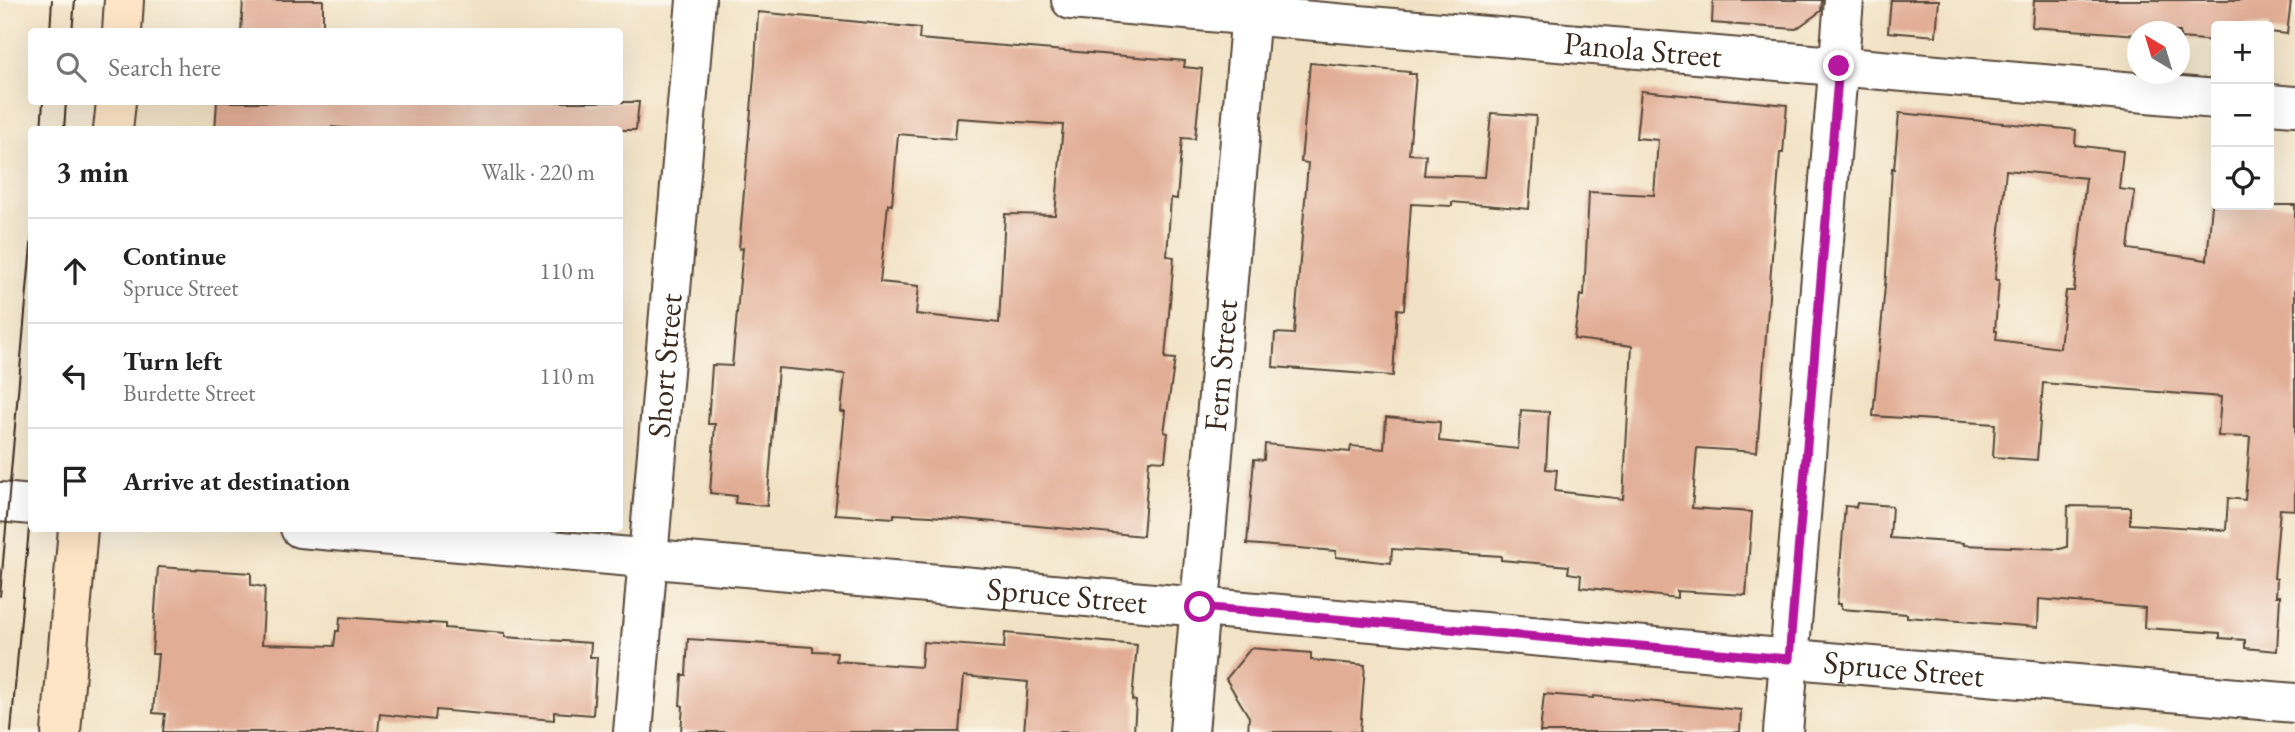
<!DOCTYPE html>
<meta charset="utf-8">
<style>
body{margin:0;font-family:"EB Garamond",serif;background:#f2f2f2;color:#222}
.controls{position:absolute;right:21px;top:21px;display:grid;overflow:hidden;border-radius:7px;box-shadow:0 7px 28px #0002}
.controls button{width:63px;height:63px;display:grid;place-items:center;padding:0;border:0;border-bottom:2px solid #e0e0e0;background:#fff;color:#222;font:35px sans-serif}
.compass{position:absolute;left:2127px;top:21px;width:63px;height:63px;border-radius:50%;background:#fff;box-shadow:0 7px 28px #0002;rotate:322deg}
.stop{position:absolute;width:21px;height:21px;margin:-16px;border:5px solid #b5179e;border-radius:50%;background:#fff}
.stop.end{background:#b5179e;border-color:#fff;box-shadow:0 2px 7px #0008}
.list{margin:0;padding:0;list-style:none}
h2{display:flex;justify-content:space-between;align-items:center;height:91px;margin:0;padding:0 28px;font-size:30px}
h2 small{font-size:23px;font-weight:400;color:#767676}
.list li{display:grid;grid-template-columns:46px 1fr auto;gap:21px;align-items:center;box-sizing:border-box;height:105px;padding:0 28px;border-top:2px solid #e0e0e0}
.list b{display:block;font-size:26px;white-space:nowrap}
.list p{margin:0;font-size:23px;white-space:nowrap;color:#767676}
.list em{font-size:23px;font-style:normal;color:#767676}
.icon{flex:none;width:38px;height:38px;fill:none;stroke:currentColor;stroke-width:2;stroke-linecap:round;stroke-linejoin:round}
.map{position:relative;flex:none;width:2295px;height:732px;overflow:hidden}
.search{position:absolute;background:#fff;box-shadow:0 7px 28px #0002;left:28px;top:28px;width:595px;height:77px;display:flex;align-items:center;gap:18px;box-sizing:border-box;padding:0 24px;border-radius:7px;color:#767676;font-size:26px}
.panel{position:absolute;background:#fff;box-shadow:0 7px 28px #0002;left:28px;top:126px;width:595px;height:406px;border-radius:7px}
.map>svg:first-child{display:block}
.building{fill:#e2ad95;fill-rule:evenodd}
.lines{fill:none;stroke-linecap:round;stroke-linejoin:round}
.minor-casing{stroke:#564637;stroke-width:42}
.secondary-casing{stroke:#564637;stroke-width:42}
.minor{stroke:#fff;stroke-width:38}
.secondary{stroke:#fde5c5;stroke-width:38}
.tram{stroke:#3b2a1e;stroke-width:2}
.route{stroke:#b5179e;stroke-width:9}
.labels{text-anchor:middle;stroke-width:5;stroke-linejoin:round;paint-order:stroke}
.street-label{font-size:32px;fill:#3b2a1e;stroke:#fbf7ec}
</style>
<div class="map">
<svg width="2295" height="732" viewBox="0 0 2295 732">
<rect width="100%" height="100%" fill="#fbf7ec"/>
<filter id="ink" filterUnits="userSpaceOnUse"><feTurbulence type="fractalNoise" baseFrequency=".0143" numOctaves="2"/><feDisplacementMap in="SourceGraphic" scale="14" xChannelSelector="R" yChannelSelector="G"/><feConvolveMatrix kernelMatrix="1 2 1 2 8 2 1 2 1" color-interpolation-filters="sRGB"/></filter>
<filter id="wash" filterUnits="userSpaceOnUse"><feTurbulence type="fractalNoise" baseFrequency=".00686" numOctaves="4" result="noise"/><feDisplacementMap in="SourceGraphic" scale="28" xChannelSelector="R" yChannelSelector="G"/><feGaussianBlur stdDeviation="1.57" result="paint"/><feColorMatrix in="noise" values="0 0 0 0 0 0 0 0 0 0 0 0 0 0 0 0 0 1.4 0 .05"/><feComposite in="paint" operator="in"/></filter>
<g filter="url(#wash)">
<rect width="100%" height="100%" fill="#f2e2c5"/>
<g id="blocks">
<path class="building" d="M243,0H323V32H241Z
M1713,0H1822L1821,11L1796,29L1712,23Z
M1891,0H1939L1936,36L1888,32Z
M2034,0H2291L2287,34L2269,32V26H2216V41L2180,38V32H2138V35L2032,27Z
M758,12L920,28L919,39L1185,61L1184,67L1202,69L1195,139L1182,138L1177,199L1171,198L1167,256L1174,257L1165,358L1175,359L1164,432L1168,433L1165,461L1149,460L1143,536L931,516L894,514V518L835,514L845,412H841L845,374L778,368L767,506L735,503L736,496L710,493L715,424H708L712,365L732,366L743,248L739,249L755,64ZM957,118L1063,125L1055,215L1005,214L999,323L916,314L919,286L880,282L888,204L892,205L898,134L955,139Z
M1310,63L1410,72L1409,74H1416L1409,154L1426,155L1424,175L1485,177L1491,113L1536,116L1529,209L1452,202V206L1411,204L1404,310L1397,309L1393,376L1273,367L1275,333L1294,334L1308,163L1301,162Z
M1641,91L1787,105L1783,153H1780L1757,452L1697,448L1692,508L1752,512L1746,595L1677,591V598L1580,587L1581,575L1568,573L1569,566L1501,560V556L1392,549L1391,563L1336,557V551L1247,544L1254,459L1264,460L1265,444L1350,452L1351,446L1384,449L1386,417L1440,422L1439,441L1518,449L1521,410L1549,412L1546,469L1557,470L1555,491L1623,499L1632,346L1574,339L1580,295L1584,296L1589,192L1654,195L1658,140L1636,138Z
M217,102H639L636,130H364L332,127L331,130H215Z
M1899,113L2076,130L2075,145L2123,151L2119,189L2135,191L2128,249L2207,260L2212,205H2295V510L2280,509L2274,578L2277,579L2276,596H2280L2277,651L2245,648V640L2220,638V633L2144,628L2145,608L2039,599L2038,627L1907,617V614L1841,609V604H1837L1845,506L1856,507L1857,503L1892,506L1890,538L1964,543V545L2060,549L2067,547L2068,506L2130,507V524L2226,530L2228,498L2245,500L2250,437L2218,436L2221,397L2043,383L2037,460L1993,457L1995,424L1873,416L1886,275L1892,168L1894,169ZM2006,170L2086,178L2074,291H2066L2060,348L1996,340L1997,331H1995L1999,280H1995Z
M158,567L251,573V585L265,587L262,644L334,646L336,631H339L340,617L445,624V628L505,633V637L591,643L590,657H597L593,715L554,712V720L436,710L435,720L380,714L378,732H163L165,714L153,713L158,654H152Z
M1005,633L1137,645L1132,700L1136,701L1134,732H1024L1028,682L964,676L959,732H681L683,706L680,705L682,675H686L688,639L813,647V651L837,652L836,661L921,667L923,642L1004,648Z
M1251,648L1311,653V660L1365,665L1360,732H1248L1249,717L1226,679Z
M1544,694L1593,698V696L1741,710L1740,732H1540Z"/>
</g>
</g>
<g filter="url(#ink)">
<use href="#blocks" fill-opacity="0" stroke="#564637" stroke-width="2"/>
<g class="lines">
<g class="minor-casing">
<g id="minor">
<path id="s1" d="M1071,0L2216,99"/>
<path d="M2269,104L2295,106"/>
<path d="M0,502L32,505"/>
<path id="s2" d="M300,528L2295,703"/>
<path id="s3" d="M633,732L696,0"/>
<path id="s4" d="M1189,732L1252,0"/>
<path d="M1783,732L1844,0"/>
</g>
</g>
<g class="secondary-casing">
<path id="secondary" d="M122,32L124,0
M113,130L116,102
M61,732L78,528"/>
</g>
<use href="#minor" class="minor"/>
<use href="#secondary" class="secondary"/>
<path class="tram" d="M50,32L52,0
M72,32L75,0
M41,130L43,102
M64,130L66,102
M0,596L32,234
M11,732L32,494"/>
</g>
</g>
<g class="lines" filter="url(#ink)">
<path class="route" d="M1200,607L1789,659L1839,66"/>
</g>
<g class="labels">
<g class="street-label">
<text dy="11" stroke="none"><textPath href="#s1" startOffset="574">Panola Street</textPath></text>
<text dy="11" stroke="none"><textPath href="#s3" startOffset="368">Short Street</textPath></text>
<text dy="11" stroke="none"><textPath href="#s4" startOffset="368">Fern Street</textPath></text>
<text dy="11" stroke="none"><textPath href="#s2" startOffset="770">Spruce Street</textPath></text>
<text dy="11" stroke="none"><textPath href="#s2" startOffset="1610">Spruce Street</textPath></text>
</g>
</g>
</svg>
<div class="controls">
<button>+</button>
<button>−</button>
<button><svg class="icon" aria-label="locate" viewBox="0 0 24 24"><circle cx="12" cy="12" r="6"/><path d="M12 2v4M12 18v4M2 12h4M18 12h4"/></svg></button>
</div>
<svg class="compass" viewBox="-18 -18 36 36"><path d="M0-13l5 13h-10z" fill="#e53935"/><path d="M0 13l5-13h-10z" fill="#767676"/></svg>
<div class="stop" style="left:1200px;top:607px"></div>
<div class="stop end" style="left:1839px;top:66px"></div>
<div class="search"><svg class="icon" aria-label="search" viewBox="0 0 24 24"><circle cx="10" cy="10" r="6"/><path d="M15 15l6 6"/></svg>Search here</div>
<section class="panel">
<h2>3 min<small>Walk · 220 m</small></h2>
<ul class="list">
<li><svg class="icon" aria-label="ahead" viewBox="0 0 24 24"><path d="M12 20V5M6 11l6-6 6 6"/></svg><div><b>Continue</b><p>Spruce Street</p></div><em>110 m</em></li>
<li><svg class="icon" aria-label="left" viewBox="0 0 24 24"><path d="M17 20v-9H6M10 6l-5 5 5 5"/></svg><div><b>Turn left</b><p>Burdette Street</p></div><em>110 m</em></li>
<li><svg class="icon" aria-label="arrive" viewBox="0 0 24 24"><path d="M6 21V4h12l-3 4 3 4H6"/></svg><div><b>Arrive at destination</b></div></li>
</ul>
</section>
</div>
